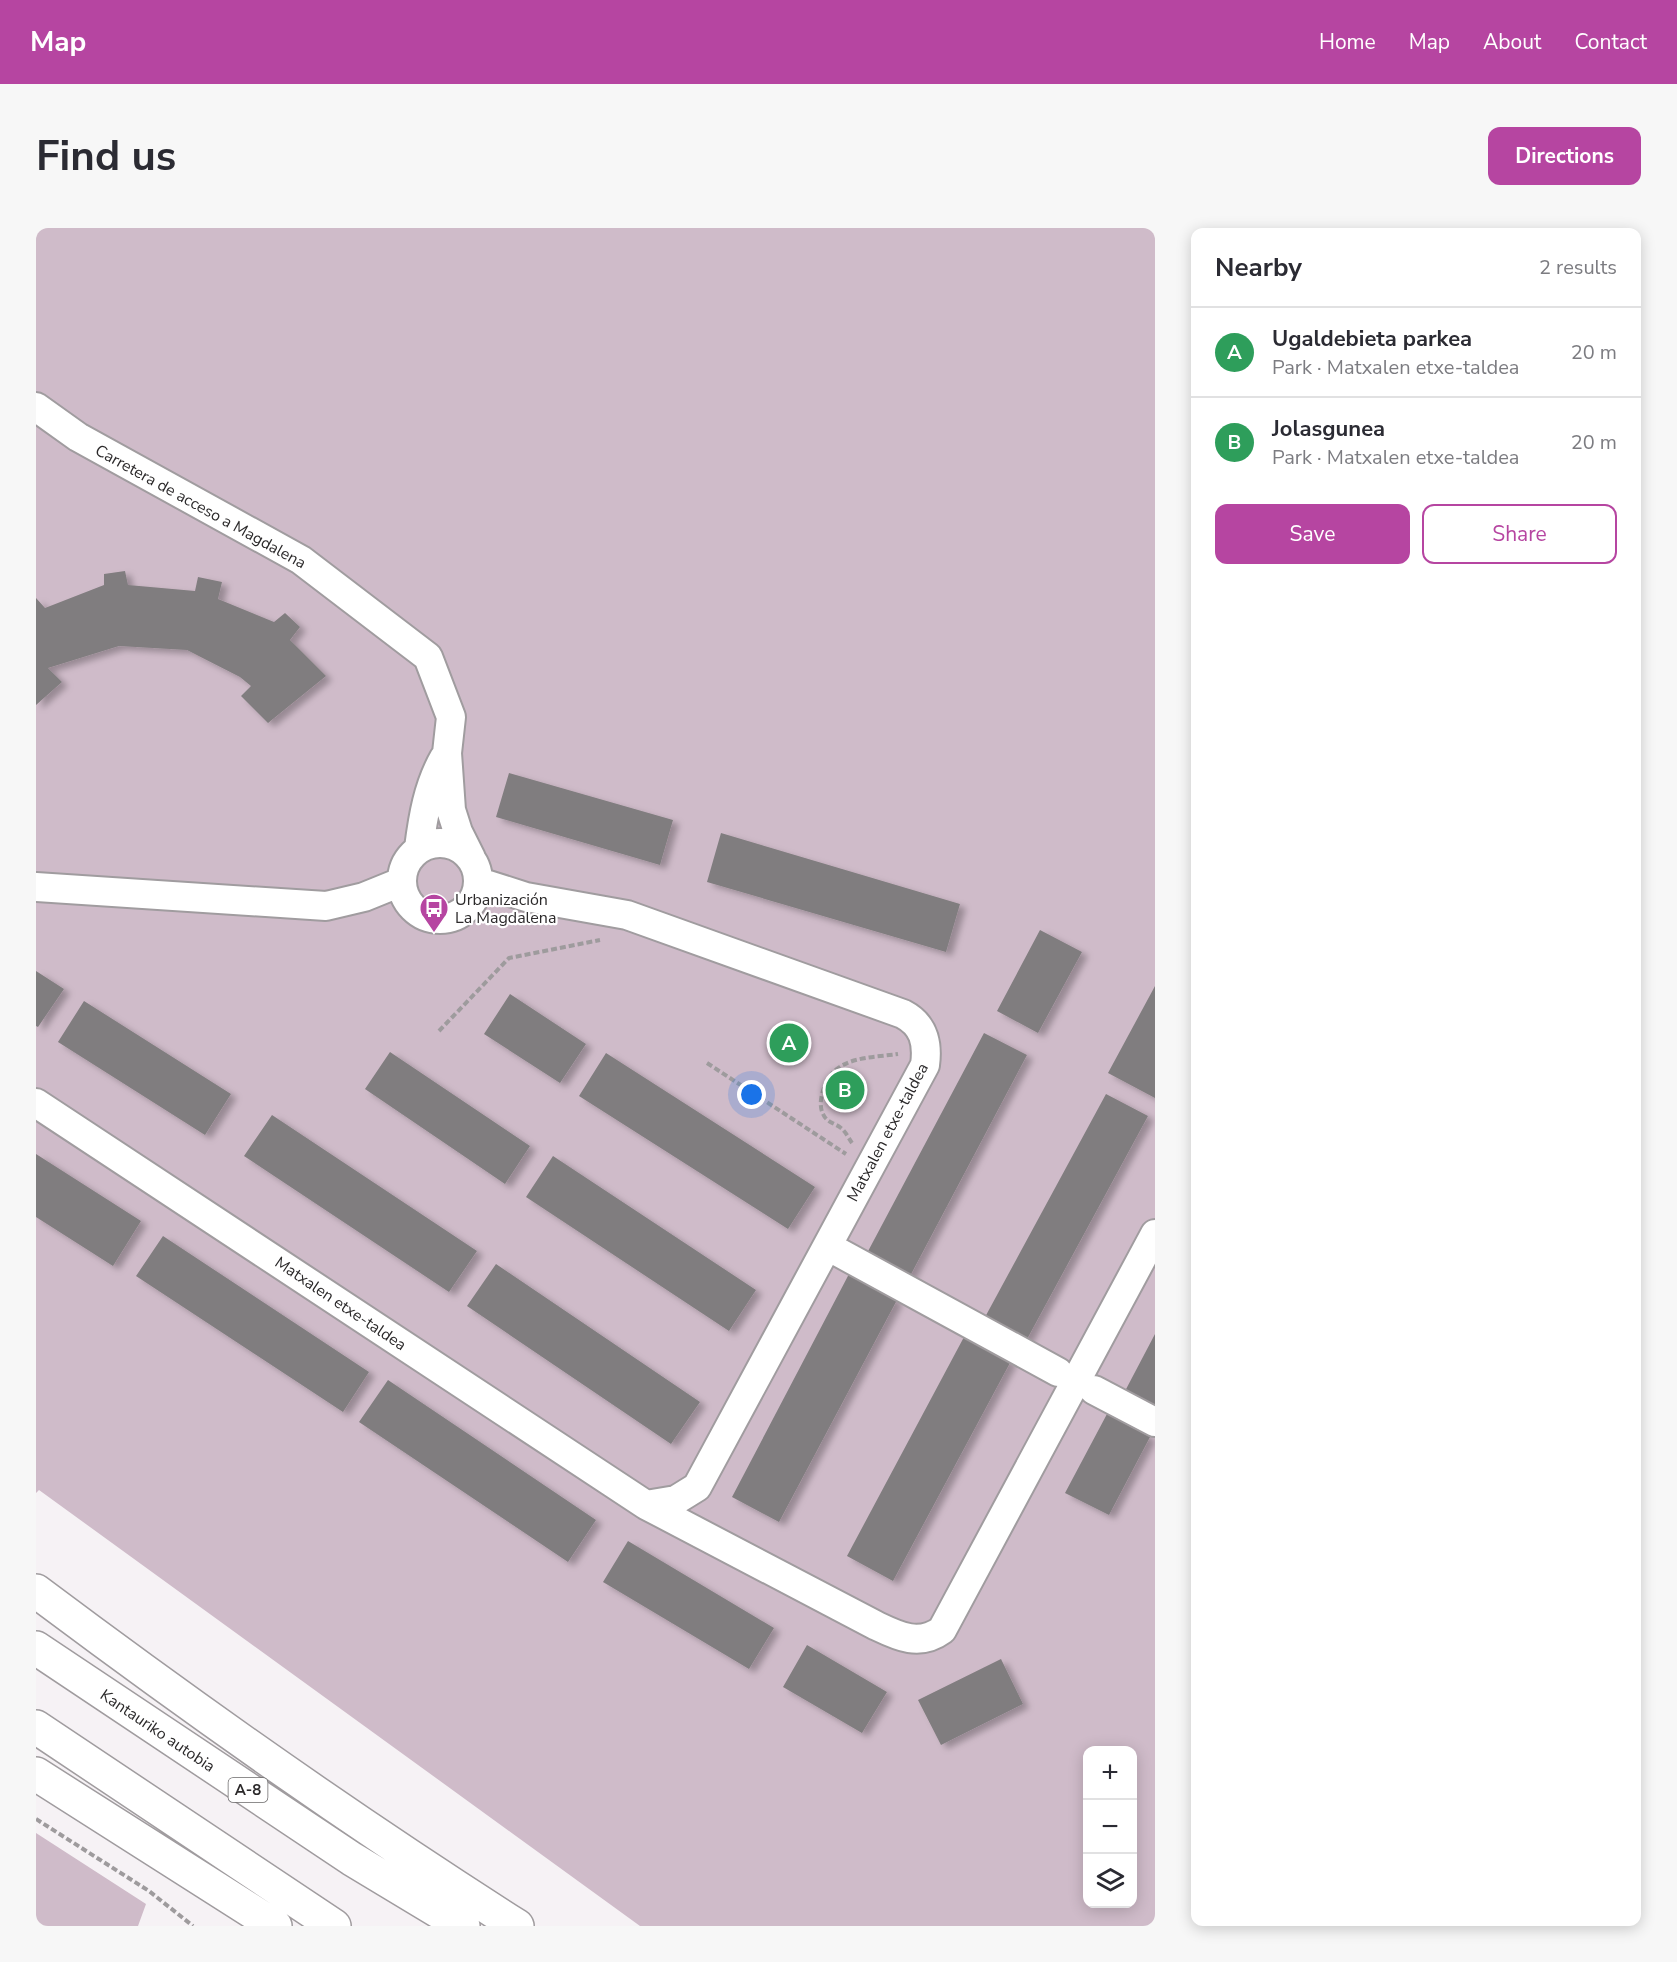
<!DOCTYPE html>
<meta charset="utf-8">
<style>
body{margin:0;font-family:"Nunito Sans",sans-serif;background:#f7f7f7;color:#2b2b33}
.controls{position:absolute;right:18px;bottom:18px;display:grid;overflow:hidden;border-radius:12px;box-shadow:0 3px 15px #0003}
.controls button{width:54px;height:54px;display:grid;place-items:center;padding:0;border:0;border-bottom:2px solid #e1e1e2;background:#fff;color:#2b2b33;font:30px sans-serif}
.you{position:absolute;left:716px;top:867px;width:21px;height:21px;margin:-15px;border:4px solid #fff;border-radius:50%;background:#1a73e8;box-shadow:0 0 0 9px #1a73e833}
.badge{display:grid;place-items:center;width:39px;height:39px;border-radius:50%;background:#b645a1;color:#fff;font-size:20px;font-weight:700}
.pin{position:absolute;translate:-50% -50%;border:3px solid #fff;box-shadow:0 2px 6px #0006}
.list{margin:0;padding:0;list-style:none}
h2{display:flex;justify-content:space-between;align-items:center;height:78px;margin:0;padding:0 24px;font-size:26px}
h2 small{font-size:20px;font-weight:400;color:#7c7c81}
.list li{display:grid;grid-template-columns:39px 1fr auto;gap:18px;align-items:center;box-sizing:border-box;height:90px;padding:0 24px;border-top:2px solid #e1e1e2}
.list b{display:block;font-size:22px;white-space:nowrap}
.list p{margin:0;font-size:20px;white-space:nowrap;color:#7c7c81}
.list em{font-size:20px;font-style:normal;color:#7c7c81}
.actions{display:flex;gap:12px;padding:18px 24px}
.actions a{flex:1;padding:14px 0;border:2px solid #b645a1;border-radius:12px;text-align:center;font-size:21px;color:#b645a1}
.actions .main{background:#b645a1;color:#fff}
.icon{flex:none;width:33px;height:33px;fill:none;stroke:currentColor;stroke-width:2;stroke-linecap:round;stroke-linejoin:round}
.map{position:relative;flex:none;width:1119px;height:1698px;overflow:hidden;border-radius:12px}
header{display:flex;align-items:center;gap:36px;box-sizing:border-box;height:84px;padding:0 30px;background:#b645a1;color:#fff}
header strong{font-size:28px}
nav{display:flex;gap:33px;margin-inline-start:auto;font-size:21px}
.intro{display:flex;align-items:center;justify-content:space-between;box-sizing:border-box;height:144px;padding:0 36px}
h1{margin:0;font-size:42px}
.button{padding:15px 27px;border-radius:12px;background:#b645a1;color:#fff;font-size:21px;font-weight:700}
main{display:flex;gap:36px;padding:0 36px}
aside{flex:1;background:#fff;border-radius:12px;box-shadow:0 3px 15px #0003}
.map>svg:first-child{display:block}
.green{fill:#cfbbc9;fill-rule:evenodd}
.building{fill:#807d7f;filter:url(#shadow)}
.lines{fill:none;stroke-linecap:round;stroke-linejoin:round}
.street-casing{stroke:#a09c9f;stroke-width:32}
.highway-casing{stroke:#a09c9f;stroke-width:36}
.path{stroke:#9e9b9d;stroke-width:4;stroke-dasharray:6 3;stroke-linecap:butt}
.street{stroke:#fff;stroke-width:28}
.highway{stroke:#fff;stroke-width:33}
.labels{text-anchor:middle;stroke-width:4.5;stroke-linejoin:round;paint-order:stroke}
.shield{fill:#fff;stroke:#6b696a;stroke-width:1.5}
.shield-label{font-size:15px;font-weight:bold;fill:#2b292a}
.street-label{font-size:16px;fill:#2b292a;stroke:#fff}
.poi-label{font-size:16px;fill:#2b292a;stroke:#fff;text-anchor:start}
</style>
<header>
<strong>Map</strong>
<nav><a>Home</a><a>Map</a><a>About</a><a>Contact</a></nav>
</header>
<div class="intro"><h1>Find us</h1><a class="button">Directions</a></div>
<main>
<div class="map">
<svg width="1119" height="1698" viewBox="0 0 1119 1698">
<defs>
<filter id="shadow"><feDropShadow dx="6" dy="4" stdDeviation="3" flood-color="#0004"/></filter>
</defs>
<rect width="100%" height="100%" fill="#f6f2f5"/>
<path class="green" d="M0,0H1119V1698H604L3,1262L0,1265ZM1052,1522H1096V1676H1052Z
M0,1605L110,1676L102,1698H0Z"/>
<path class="building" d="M89,343L92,357L159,363L162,349L186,354L182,371L238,394L249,385L264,399L254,412L290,448L232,495L205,468L215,458L204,449L151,422L83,418L12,440L26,454L0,477V370L9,380L68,357V346Z
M473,545L637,592L624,637L460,589Z
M685,605L924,676L910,724L671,654Z
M1004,702L1046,724L1002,805L961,783Z
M0,743L28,761L2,799L0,798Z
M1119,758V870L1072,845Z
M474,766L550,816L524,855L448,806Z
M48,773L195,866L169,907L22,814Z
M948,805L991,827L873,1050L830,1027Z
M354,824L494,918L469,956L329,861Z
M570,825L779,959L752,1001L543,868Z
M1070,866L1112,888L990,1113L948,1091Z
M236,887L441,1023L413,1064L208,928Z
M0,926L105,993L77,1038L0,989Z
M517,928L720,1062L693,1103L490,969Z
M127,1008L333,1144L307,1184L100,1048Z
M460,1036L664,1174L635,1216L431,1078Z
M813,1046L861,1072L743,1294L696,1269Z
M1119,1106V1182L1088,1165Z
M928,1109L975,1133L857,1353L811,1328Z
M352,1152L560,1292L532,1334L323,1194Z
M1071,1186L1114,1209L1073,1287L1029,1265Z
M592,1313L738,1400L713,1441L567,1354Z
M771,1417L851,1464L826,1505L747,1459Z
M965,1431L987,1476L905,1517L882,1472Z"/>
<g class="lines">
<g class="street-casing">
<path id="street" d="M0,179L42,209L265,332L392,429L415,489L411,525L415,582L422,604L435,630
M366 653a38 38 0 1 1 76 0a38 38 0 1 1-76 0Z
M383,620C387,589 392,558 408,530
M443,654L490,669L591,687L867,786C888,797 892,815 889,837L661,1259L640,1272L610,1277
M0,659L290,678L328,669L365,654
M0,875L610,1277L839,1397C862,1408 883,1419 906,1402L1119,1006
M804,1025L1022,1144
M1058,1162L1119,1194"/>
</g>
<g class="highway-casing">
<path id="highway" d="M0,1363C156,1480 316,1593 481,1698
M0,1420L316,1631L427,1698
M0,1499L298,1698
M0,1546L239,1698"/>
</g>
<path class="path" d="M403,803L473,730L564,712
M671,835L810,926
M816,915C813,911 810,904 805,900C799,895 791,895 787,886C783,878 785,868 788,860C798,828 834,830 862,826
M0,1591L113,1663L157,1698"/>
<use href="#street" class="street"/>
<use href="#highway" class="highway"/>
</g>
<defs>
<g id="bus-pin" transform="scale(1.5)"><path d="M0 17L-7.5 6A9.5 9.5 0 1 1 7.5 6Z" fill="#b645a1" stroke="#fff"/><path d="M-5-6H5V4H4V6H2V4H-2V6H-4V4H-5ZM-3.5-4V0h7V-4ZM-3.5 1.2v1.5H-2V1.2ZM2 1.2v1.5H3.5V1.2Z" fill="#fff"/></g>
</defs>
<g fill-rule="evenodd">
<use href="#bus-pin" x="398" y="680"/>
</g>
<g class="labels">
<rect class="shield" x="192.5" y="1550" width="39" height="24" rx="4.5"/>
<g class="shield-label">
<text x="212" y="1567">A-8</text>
</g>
<g class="street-label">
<text transform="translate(165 278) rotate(29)" y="6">Carretera de acceso a Magdalena</text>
<text transform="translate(851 904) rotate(-62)" y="6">Matxalen etxe-taldea</text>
<text transform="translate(305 1075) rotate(34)" y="6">Matxalen etxe-taldea</text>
<text transform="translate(122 1502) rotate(34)" y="6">Kantauriko autobia</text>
</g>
<g class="poi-label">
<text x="419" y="677">Urbanización<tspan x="419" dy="18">La Magdalena</tspan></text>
</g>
</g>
</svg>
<div class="controls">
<button>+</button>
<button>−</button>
<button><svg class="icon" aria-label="layers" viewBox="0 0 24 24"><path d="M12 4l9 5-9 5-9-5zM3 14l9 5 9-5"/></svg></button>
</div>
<div class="you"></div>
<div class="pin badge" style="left:753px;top:815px;background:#2e9e5b">A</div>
<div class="pin badge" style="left:809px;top:862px;background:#2e9e5b">B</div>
</div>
<aside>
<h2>Nearby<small>2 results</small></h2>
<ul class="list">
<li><span class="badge" style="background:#2e9e5b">A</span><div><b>Ugaldebieta parkea</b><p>Park · Matxalen etxe-taldea</p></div><em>20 m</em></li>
<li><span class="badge" style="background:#2e9e5b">B</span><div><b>Jolasgunea</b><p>Park · Matxalen etxe-taldea</p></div><em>20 m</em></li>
</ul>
<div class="actions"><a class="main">Save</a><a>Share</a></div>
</aside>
</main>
